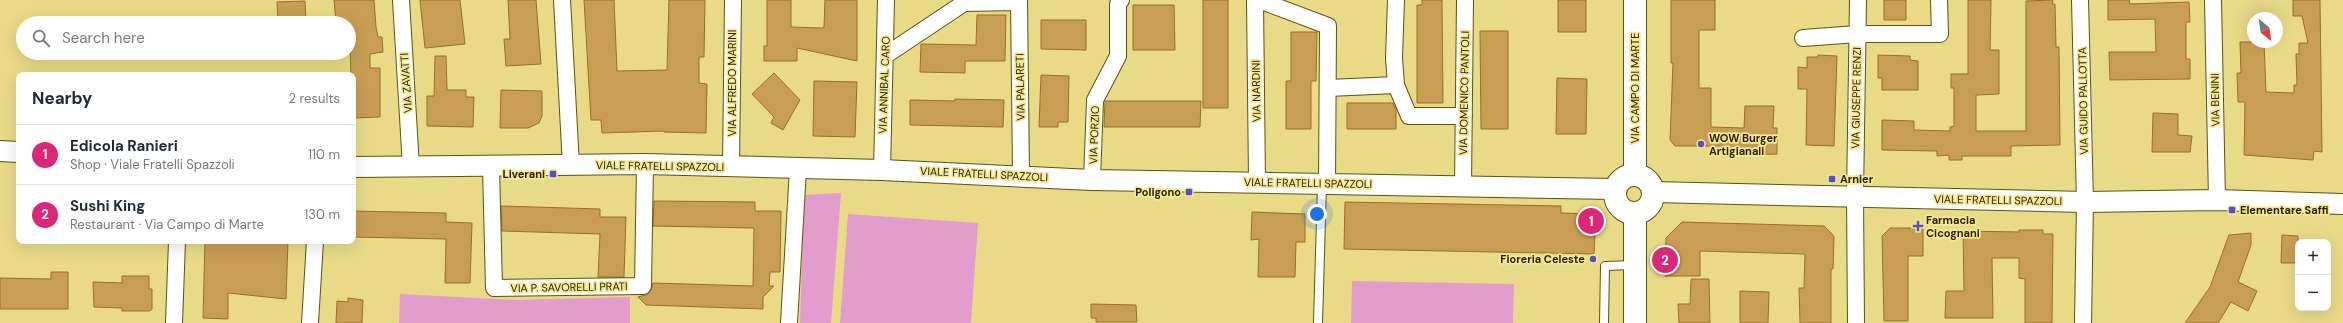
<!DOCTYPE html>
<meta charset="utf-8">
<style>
body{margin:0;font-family:"DM Sans",sans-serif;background:#f6f6f7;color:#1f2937}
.controls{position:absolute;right:12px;bottom:12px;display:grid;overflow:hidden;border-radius:8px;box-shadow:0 4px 16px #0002}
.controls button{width:36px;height:36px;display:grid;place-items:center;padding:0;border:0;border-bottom:1px solid #e0e1e3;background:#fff;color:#1f2937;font:20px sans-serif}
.compass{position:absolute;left:2247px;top:12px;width:36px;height:36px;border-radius:50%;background:#fff;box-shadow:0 4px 16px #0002;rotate:151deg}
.you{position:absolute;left:1317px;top:214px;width:14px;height:14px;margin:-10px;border:3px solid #fff;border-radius:50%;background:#1a73e8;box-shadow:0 0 0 6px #1a73e833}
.badge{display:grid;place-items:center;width:26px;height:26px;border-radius:50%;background:#db2777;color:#fff;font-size:13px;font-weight:700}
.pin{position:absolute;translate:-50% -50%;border:2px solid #fff;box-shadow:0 1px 4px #0006}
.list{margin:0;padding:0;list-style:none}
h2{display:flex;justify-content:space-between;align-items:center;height:52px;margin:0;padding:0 16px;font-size:17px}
h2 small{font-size:13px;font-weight:400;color:#747a83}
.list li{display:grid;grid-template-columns:26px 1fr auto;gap:12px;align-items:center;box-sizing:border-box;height:60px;padding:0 16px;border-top:1px solid #e0e1e3}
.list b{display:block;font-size:15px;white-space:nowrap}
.list p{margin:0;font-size:13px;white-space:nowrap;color:#747a83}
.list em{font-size:13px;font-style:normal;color:#747a83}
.icon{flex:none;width:22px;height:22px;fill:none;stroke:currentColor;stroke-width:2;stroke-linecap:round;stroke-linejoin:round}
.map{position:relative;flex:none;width:2343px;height:323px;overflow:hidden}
.search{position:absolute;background:#fff;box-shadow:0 4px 16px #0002;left:16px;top:16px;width:340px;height:44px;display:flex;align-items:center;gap:10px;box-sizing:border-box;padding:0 14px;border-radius:22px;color:#747a83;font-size:15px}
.panel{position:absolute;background:#fff;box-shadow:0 4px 16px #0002;left:16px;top:72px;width:340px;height:172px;border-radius:8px}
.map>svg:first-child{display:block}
.green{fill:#e39dcd}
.building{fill:#c89e55;stroke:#987023}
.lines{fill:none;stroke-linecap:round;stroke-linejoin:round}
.service-casing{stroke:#5d520f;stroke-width:10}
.minor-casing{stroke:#5d520f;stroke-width:18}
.tertiary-casing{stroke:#5d520f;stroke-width:22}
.secondary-casing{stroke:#5d520f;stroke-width:24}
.service{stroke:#fff;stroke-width:8}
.minor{stroke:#fff;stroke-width:16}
.tertiary{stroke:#fff;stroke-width:20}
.secondary{stroke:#fff;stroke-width:22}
.poi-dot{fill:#5551c8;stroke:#f6e795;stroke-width:1.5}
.labels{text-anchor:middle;stroke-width:3.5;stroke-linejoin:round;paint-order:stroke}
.street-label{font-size:11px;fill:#251f00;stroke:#f6e795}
.poi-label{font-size:11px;font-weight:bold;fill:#251f00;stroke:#f6e795;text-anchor:start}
</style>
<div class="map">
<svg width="2343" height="323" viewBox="0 0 2343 323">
<rect width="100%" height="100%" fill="#e9da88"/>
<path class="green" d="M841,193L831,323H800L804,195Z
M848,214L978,223L971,323H840Z
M1352,281L1514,284L1513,323H1351Z
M400,294L516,300L630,297V323H399Z"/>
<path class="building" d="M334,0H374L376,27L378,37H382L383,52L370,54V68H380V117L353,118V75H351L349,23H336Z
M420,0H460L465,44L425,48Z
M508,0H536L541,64L506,66L504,39H510Z
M584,0H614L617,71L667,70L669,0H705L704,57H699V83L707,84L706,133L664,132V131L602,133L601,120H591Z
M767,0H791V27L822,28L824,27L825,0H857V61L797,48V61H764V46H767Z
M1203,0H1228V108H1203Z
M1422,0H1442L1443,103H1417V5H1422Z
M1558,0H1586V32H1558Z
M1671,0H1715V30H1699V88H1711V127L1744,128L1745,106H1774L1773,128H1777V154L1734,155V153H1722V146H1675L1670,140L1673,63H1671Z
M1884,0H1906V20H1884Z
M1968,0H1991L1990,50H1999V94L1976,95V131H2026V1L2053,0L2052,4H2055L2056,47H2059L2060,145L2011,146V156H1962V160H1949V155L1937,156V151L1882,150V120L1914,121V130L1950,131V127L1954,126V88H1951V74H1968Z
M2108,0H2129L2130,4L2189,2L2190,22H2186V59H2190V79L2110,80L2109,52H2156L2155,19L2108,20Z
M2293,0H2320L2322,152L2314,151L2313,160L2244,155L2245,102H2238L2237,73H2241L2240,42H2264L2266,92L2294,93V85H2297L2296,54H2299V43H2308L2302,16H2293Z
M305,1L306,23H278L277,2Z
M1133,5H1174L1175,50H1133Z
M977,15H1006L1005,61H965V73L920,72L921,44L976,45Z
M1041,20H1086V50L1041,49Z
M1480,31H1508V129H1481Z
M1291,32H1317L1316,81H1311V129H1286V81H1291Z
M1818,55L1837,56L1834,146L1806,145L1807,89H1798V67L1807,68V57H1818Z
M1878,55L1910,56V60L1918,61V90H1882V78H1878Z
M435,56H446L447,90H466V97H474L473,127L427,126V96H434Z
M774,73L800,100L783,130L771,123L774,117L752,94Z
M1041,75L1069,76L1068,122H1058V127H1039Z
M1557,78L1587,79L1586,134H1556Z
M814,81L857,82L855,137L813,136Z
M501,90L542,91V116L539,123L528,128H500Z
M955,99L1004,100L1003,127L910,125V100L955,101Z
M1105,101H1201L1200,127H1104Z
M1347,103H1393L1396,110V129H1347Z
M2153,113L2178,114V135L2192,136L2190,152H2152Z
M654,201L755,202V211H781L780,272H770L769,286H774L763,297V309L646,305L638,297L648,294L651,290L653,283L753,286L754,228L653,226Z
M1345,202L1561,206V213L1596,214L1594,254L1344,249Z
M501,206L600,209V217H626L624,277H598L600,234L502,231Z
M353,211L446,213V222L472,223L470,283H445L446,239L353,237Z
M1252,212L1305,214V242H1296L1295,277H1258L1259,239L1251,240Z
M1682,222L1824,226L1834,236L1833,269H1831V323H1800L1799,288H1804L1805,254L1700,251V276H1665L1666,238Z
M1890,228H1923V256H1908V321H1884L1882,236Z
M2019,230H2043V234H2053L2052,323H2025V279L2019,278V258H1992L1993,318H1945L1946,291H1964L1963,231L2019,232Z
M2251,233V245L2238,282L2257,291L2248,311L2231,302L2218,323H2185L2210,287L2229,235Z
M2282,235L2298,236V263H2281Z
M205,241H288L286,299L228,293V319L203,318Z
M51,272H68V309H0V278L51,279Z
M122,276H149V289H152V309L149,311H122V308L94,307L93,282L122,283Z
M1691,279H1709L1710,323H1679L1678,304H1690Z
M1740,291L1769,292L1768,323H1740Z
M348,298L363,300L362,323H336L337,301L348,302Z
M1091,304L1136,305L1137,322H1096V318H1091Z"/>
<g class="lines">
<g class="service-casing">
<path id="service" d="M1318,323L1322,184
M1604,323L1605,266L1634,265"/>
</g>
<g class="minor-casing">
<path id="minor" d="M401,0L411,167
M562,0L571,166
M1019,0L1021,175
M1255,0L1257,181
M1259,0L1328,26L1327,184
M1396,0L1394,58L1396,85L1409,116H1464
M2080,0L2085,202L2083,323
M2213,0L2217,200
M964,3L1019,2
M1803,38L1857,34H1940L1939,0
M886,55L964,3
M1328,88L1396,85
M491,167L494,288L643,286L645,164
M731,167L733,0
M882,170L886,0
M1092,180L1095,100L1118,56V4L1121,0
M1463,186L1465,0
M174,323L177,241
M310,323L315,241
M789,323L798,169
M1856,323L1855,196L1858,0"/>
</g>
<g class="tertiary-casing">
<path id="tertiary" d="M0,151L19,152
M353,167L645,164L882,170L1092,180L1615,189
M1653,192L2085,202L2217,200L2343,204"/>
</g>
<g class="secondary-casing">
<path id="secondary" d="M1615 194a19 19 0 1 1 38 0a19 19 0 1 1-38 0Z
M1635,175V0
M1635,214V323"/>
</g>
<use href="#service" class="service"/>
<use href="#minor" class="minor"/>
<use href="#tertiary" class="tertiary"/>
<use href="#secondary" class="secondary"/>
</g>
<g class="poi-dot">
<circle cx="1701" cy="144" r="4"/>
<rect x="549" y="170" width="8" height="8" rx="2"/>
<rect x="1828" y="175" width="8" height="8" rx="2"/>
<rect x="1185" y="188" width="8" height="8" rx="2"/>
<rect x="2228" y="206" width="8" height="8" rx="2"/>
<path d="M1916 220h4v4h4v4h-4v4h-4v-4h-4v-4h4z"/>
<circle cx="1593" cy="259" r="4"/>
</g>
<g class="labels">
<g class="street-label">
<text transform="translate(406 83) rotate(-94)" y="4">VIA ZAVATTI</text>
<text transform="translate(732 83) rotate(-90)" y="4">VIA ALFREDO MARINI</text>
<text transform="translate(884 85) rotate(-88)" y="4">VIA ANNIBAL CARO</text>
<text transform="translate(1020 87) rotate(-91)" y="4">VIA PALARETI</text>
<text transform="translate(1635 88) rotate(-90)" y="4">VIA CAMPO DI MARTE</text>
<text transform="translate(1256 91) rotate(-91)" y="4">VIA NARDINI</text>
<text transform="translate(1464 93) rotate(-89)" y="4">VIA DOMENICO PANTOLI</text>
<text transform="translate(1856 98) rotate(-89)" y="4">VIA GIUSEPPE RENZI</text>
<text transform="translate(2215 100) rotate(-91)" y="4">VIA BENINI</text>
<text transform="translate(2083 101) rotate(-91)" y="4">VIA GUIDO PALLOTTA</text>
<text transform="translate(1094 135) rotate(-88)" y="4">VIA PORZIO</text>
<text transform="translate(660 166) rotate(1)" y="4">VIALE FRATELLI SPAZZOLI</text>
<text transform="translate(984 174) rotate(3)" y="4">VIALE FRATELLI SPAZZOLI</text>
<text transform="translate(1308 183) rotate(1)" y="4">VIALE FRATELLI SPAZZOLI</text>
<text transform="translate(1998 200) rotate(1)" y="4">VIALE FRATELLI SPAZZOLI</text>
<text transform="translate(569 287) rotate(-1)" y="4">VIA P. SAVORELLI PRATI</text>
</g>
<g class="poi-label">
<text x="1709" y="142">WOW Burger<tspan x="1709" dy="13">Artigianali</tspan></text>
<text x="545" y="178" text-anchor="end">Liverani</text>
<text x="1840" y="183">Arnier</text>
<text x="1181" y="196" text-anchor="end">Poligono</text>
<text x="2240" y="214">Elementare Saffi</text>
<text x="1926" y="224">Farmacia<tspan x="1926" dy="13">Cicognani</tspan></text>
<text x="1585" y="263" text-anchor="end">Fioreria Celeste</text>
</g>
</g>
</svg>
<div class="controls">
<button>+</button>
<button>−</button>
</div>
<svg class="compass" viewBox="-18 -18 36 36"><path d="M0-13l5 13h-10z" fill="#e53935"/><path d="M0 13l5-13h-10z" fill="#747a83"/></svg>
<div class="you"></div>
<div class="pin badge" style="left:1591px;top:221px">1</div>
<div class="pin badge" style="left:1665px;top:260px">2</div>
<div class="search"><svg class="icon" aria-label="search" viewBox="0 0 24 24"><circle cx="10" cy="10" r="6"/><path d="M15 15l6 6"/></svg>Search here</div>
<section class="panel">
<h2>Nearby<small>2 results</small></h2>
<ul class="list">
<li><span class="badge">1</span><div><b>Edicola Ranieri</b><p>Shop · Viale Fratelli Spazzoli</p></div><em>110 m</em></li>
<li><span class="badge">2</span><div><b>Sushi King</b><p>Restaurant · Via Campo di Marte</p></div><em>130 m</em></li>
</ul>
</section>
</div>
